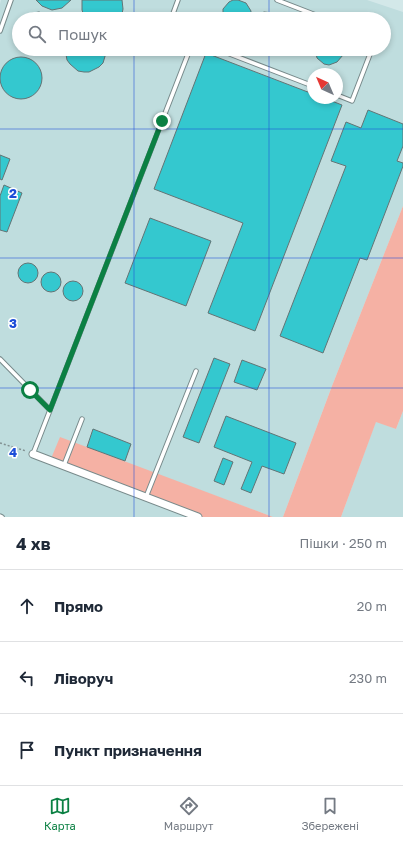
<!DOCTYPE html>
<html lang="uk">
<meta charset="utf-8">
<style>
body{margin:0;font-family:"Golos Text",sans-serif;background:#f2f2f3;color:#1f2937}
.compass{position:absolute;left:307px;top:68px;width:36px;height:36px;border-radius:50%;background:#fff;box-shadow:0 2px 6px #0003;rotate:316deg}
.stop{position:absolute;width:12px;height:12px;margin:-9px;border:3px solid #0b8043;border-radius:50%;background:#fff}
.stop.end{background:#0b8043;border-color:#fff;box-shadow:0 1px 4px #0008}
.list{margin:0;padding:0;list-style:none}
h2{display:flex;justify-content:space-between;align-items:center;height:52px;margin:0;padding:0 16px;font-size:17px}
h2 small{font-size:13px;font-weight:400;color:#747a83}
.list li{display:grid;grid-template-columns:26px 1fr auto;gap:12px;align-items:center;box-sizing:border-box;height:72px;padding:0 16px;border-top:1px solid #e0e1e3}
.list b{display:block;font-size:15px;white-space:nowrap}
.list em{font-size:13px;font-style:normal;color:#747a83}
.icon{flex:none;width:22px;height:22px;fill:none;stroke:currentColor;stroke-width:2;stroke-linecap:round;stroke-linejoin:round}
.map{position:relative;flex:none;width:403px;height:517px;overflow:hidden}
.search{position:absolute;background:#fff;box-shadow:0 2px 6px #0003;left:12px;right:12px;top:12px;height:44px;display:flex;align-items:center;gap:10px;box-sizing:border-box;padding:0 14px;border-radius:22px;color:#747a83;font-size:15px}
.sheet{height:268px;background:#fff}
nav{display:flex;justify-content:space-around;align-items:center;box-sizing:border-box;height:56px;border-top:1px solid #e0e1e3;background:#fff;font-size:11px;color:#747a83}
nav a{display:grid;justify-items:center;gap:2px}
nav .on{color:#0b8043}
.map>svg:first-child{display:block}
.built{fill:#bfddde;fill-rule:evenodd}
.green{fill:#f5b1a4}
.building{fill:#34c8cf;stroke:#627475}
.lines{fill:none;stroke-linecap:round;stroke-linejoin:round}
.service-casing{stroke:#788a8b;stroke-width:5.5}
.minor-casing{stroke:#788a8b;stroke-width:9}
.path{stroke:#819091;stroke-width:1.5;stroke-dasharray:2 2;stroke-linecap:butt}
.service{stroke:#fff;stroke-width:3.5}
.minor{stroke:#fff;stroke-width:7}
.route{stroke:#0b8043;stroke-width:5}
.grid{fill:none;stroke:#1d4ed8;stroke-width:1;stroke-opacity:0.55}
.grid-label{font-size:13px;text-anchor:middle;font-weight:bold;fill:#1d4ed8;stroke:#fff;stroke-width:3;stroke-linejoin:round;paint-order:stroke}
</style>
<div class="map">
<svg width="403" height="517" viewBox="0 0 403 517">
<rect width="100%" height="100%" fill="#d3e8e9"/>
<path class="built" d="M1,0H367L403,12V206L332,386L283,517H273L183,484L198,517H0V4ZM19,19H384V49H19ZM313,74H337V98H313Z
M403,411V517H341L376,421L396,429Z"/>
<path class="green" d="M403,206V411L396,429L376,422L341,517H283L332,386Z
M60,437L273,517H198L50,461Z"/>
<path class="building" d="M36,0H71L62,8L52,10L42,6Z
M82,0H122L123,9L122,14L119,19H85L82,10Z
M233,0H238L246,3L251,11L250,19H223V9L229,2Z
M39,12L44,14L52,19H22L28,14Z
M264,12L273,13L280,19H255L260,14Z
M19,23V43L16,37V31Z
M24,49H51L46,52L35,54L30,53Z
M65,49H106V53L103,63L99,67L89,72H84L78,71L70,64L67,60Z
M288,49H308L302,53H298Z
M315,49H344V51L343,55L337,62L329,65L324,64L317,58Z
M206,53L313,94V98H324L342,105L255,331L208,313L243,223L154,189Z
M0 78a21 21 0 1 1 42 0a21 21 0 1 1-42 0Z
M368,110L403,124V146L397,161L403,163V166L367,260L360,258L323,353L280,336L346,166L331,161L346,122L361,128Z
M0,155L10,159L2,180L0,179Z
M4,185L22,193L7,232L0,230V196Z
M150,218L211,241L186,306L125,283Z
M18 273a10 10 0 1 1 20 0a10 10 0 1 1-20 0Z
M41 282a10 10 0 1 1 20 0a10 10 0 1 1-20 0Z
M63 291a10 10 0 1 1 20 0a10 10 0 1 1-20 0Z
M214,358L230,364L199,443L183,437Z
M242,360L266,369L257,390L234,382Z
M226,416L296,443L284,474L262,466L251,493L241,489L252,462L214,447Z
M93,429L131,444L125,461L87,447Z
M223,458L233,462L224,485L214,481Z"/>
<g class="lines">
<g class="service-casing">
<path id="service" d="M277,0L326,19
M171,19L178,0
M0,31L11,0
M217,49L313,86
M337,95L352,101L372,49
M0,359L50,410
M33,454L190,49
M64,465L82,419
M146,497L196,371
M0,516L2,517"/>
</g>
<g class="minor-casing">
<path id="minor" d="M33,454L198,517"/>
</g>
<path class="path" d="M0,443L26,451"/>
<use href="#service" class="service"/>
<use href="#minor" class="minor"/>
</g>
<g class="lines">
<path class="route" d="M30,390L50,410L162,121"/>
</g>
<path class="grid" d="M134,0V19M269,0V19M134,49V517M269,49V517M0,129H403M0,258H403M0,388H403"/>
<g class="grid-label">
<text x="13" y="198">2</text>
<text x="13" y="328">3</text>
<text x="13" y="457">4</text>
</g>
</svg>
<svg class="compass" viewBox="-18 -18 36 36"><path d="M0-13l5 13h-10z" fill="#e53935"/><path d="M0 13l5-13h-10z" fill="#747a83"/></svg>
<div class="stop" style="left:30px;top:390px"></div>
<div class="stop end" style="left:162px;top:121px"></div>
<div class="search"><svg class="icon" aria-label="search" viewBox="0 0 24 24"><circle cx="10" cy="10" r="6"/><path d="M15 15l6 6"/></svg>Пошук</div>
</div>
<section class="sheet">
<h2>4 хв<small>Пішки · 250 m</small></h2>
<ul class="list">
<li><svg class="icon" aria-label="ahead" viewBox="0 0 24 24"><path d="M12 20V5M6 11l6-6 6 6"/></svg><div><b>Прямо</b></div><em>20 m</em></li>
<li><svg class="icon" aria-label="left" viewBox="0 0 24 24"><path d="M17 20v-9H6M10 6l-5 5 5 5"/></svg><div><b>Ліворуч</b></div><em>230 m</em></li>
<li><svg class="icon" aria-label="arrive" viewBox="0 0 24 24"><path d="M6 21V4h12l-3 4 3 4H6"/></svg><div><b>Пункт призначення</b></div></li>
</ul>
</section>
<nav>
<a class="on"><svg class="icon" aria-label="map" viewBox="0 0 24 24"><path d="M3 6l6-2 6 2 6-2v14l-6 2-6-2-6 2zM9 4v14M15 6v14"/></svg>Карта</a>
<a><svg class="icon" aria-label="directions" viewBox="0 0 24 24"><path d="M12 3l9 9-9 9-9-9zM9 14v-3h6M13 9l2 2-2 2"/></svg>Маршрут</a>
<a><svg class="icon" aria-label="saved" viewBox="0 0 24 24"><path d="M7 4h10v16l-5-4-5 4z"/></svg>Збережені</a>
</nav>
